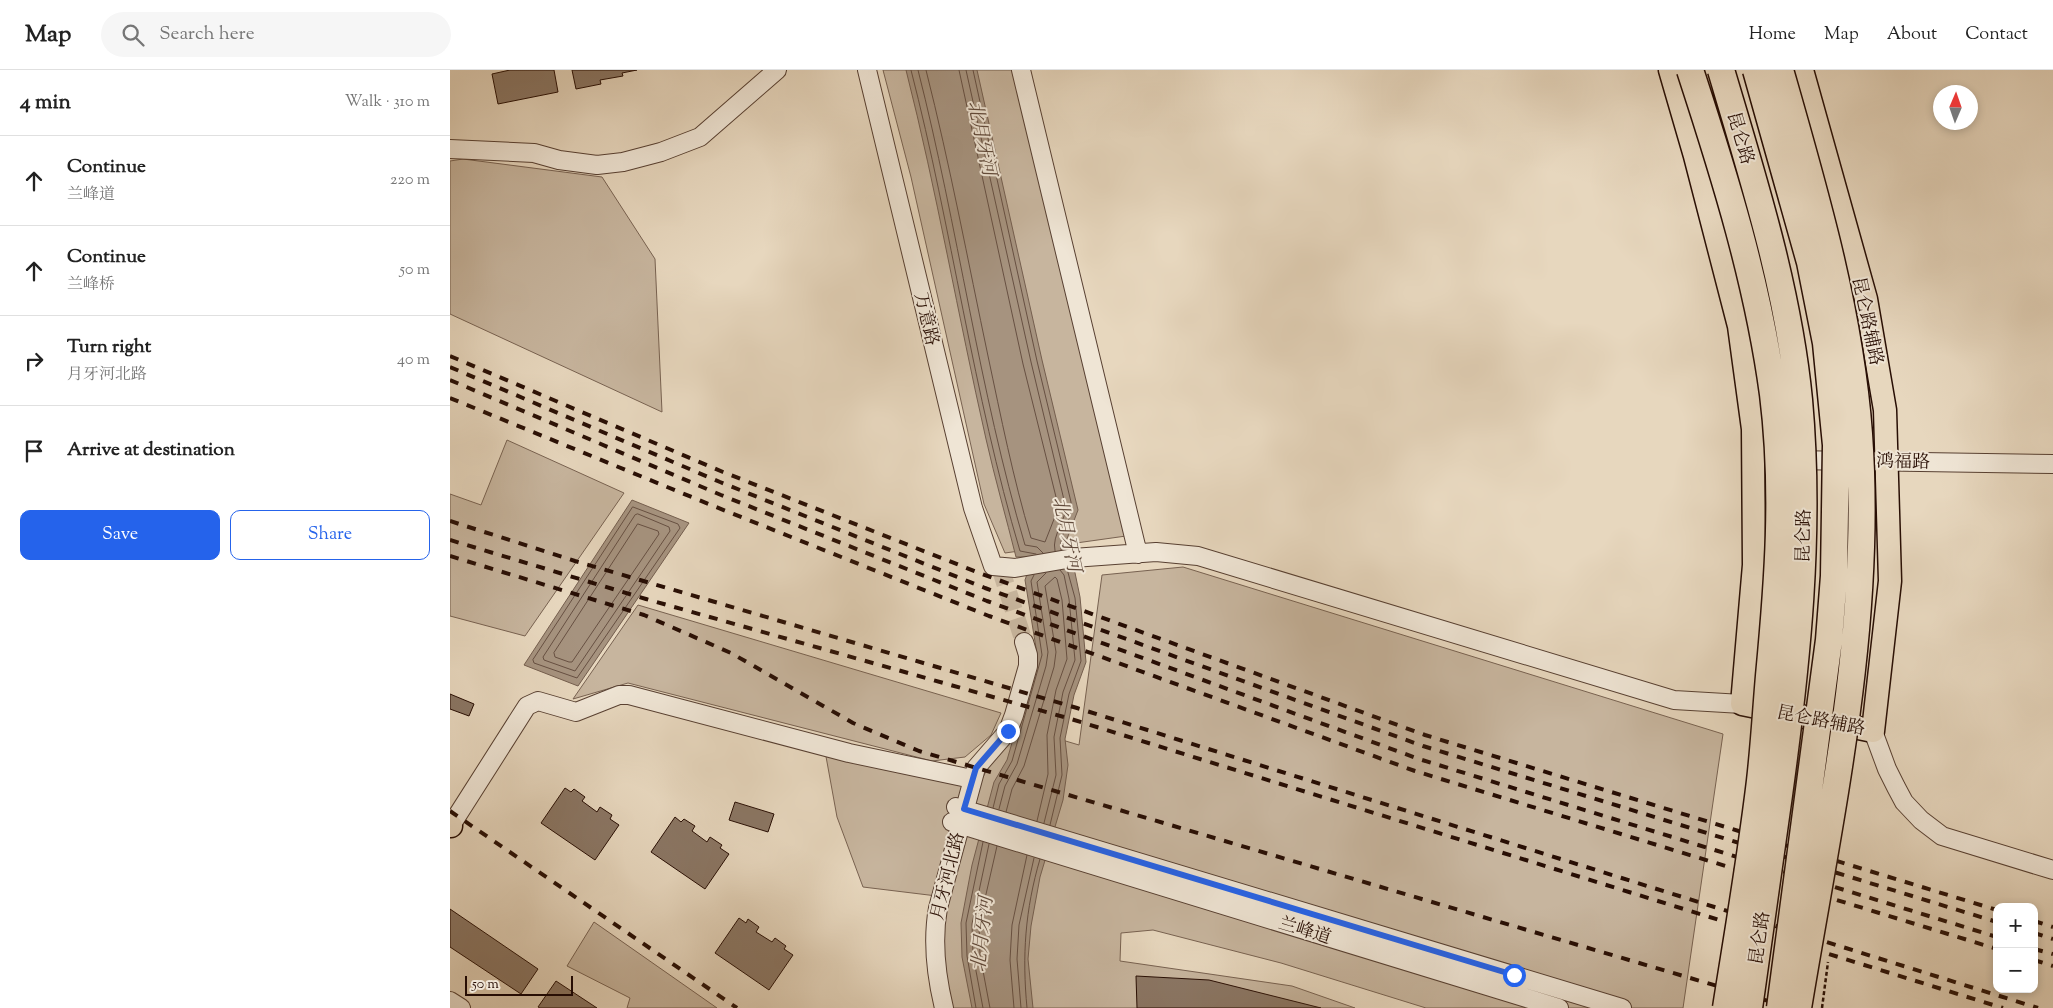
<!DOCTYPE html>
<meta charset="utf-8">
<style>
body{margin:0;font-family:"Sorts Mill Goudy","Noto Serif SC",serif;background:#f6f6f6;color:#222}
.controls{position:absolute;right:15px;bottom:15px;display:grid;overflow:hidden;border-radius:10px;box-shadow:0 2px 8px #0003}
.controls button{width:45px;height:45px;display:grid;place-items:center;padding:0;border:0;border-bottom:1px solid #e0e0e0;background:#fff;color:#222;font:25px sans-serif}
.compass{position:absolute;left:1483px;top:15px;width:45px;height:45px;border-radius:50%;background:#fff;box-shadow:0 2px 8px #0003;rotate:2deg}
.scale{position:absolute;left:15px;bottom:12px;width:108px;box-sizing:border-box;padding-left:5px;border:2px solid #280e04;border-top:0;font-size:14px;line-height:18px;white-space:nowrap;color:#280e04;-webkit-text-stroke:4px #efe5d5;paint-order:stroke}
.stop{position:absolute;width:15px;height:15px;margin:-11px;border:4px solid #2563eb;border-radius:50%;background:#fff}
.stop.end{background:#2563eb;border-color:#fff;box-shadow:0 1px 5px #0008}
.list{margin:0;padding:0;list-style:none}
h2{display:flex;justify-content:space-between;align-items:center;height:65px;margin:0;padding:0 20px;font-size:21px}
h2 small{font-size:16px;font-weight:400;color:#767676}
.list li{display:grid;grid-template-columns:32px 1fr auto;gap:15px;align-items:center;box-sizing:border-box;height:90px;padding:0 20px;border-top:1px solid #e0e0e0}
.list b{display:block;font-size:19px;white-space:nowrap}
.list p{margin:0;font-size:16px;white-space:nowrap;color:#767676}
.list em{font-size:16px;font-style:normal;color:#767676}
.actions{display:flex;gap:10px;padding:15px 20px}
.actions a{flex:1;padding:11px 0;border:1px solid #2563eb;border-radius:10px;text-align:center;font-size:18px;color:#2563eb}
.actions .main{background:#2563eb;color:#fff}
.icon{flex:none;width:28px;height:28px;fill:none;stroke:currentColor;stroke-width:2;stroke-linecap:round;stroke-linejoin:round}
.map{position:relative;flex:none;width:1603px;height:938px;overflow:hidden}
header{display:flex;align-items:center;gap:30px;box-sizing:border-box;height:70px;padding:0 25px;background:#fff;border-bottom:1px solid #e0e0e0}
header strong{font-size:24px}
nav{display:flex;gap:28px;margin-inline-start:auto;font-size:18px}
.search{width:350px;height:45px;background:#f6f6f6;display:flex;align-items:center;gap:12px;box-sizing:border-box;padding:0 18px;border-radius:28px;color:#767676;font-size:19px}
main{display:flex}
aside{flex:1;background:#fff}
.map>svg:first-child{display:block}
.green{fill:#c7b59e;stroke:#786251}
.water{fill:#a6937f;stroke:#745e4e}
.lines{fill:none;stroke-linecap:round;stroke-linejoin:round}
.shore{stroke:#675042;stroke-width:1}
.building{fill:#8b7765;stroke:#280e04}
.minor-tunnel{stroke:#cab9a2;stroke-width:18;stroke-dasharray:18 9;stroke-linecap:butt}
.minor-casing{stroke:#584032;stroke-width:20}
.major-casing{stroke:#280e04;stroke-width:25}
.minor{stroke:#efe5d5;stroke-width:18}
.major{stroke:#e7d7be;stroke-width:22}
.rail{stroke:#280e04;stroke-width:4;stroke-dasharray:9 9;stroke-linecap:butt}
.highway-bridge-casing{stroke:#280e04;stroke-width:29;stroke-linecap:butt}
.path-bridge{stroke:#280e04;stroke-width:2.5;stroke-dasharray:4 2.5;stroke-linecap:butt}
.highway-bridge{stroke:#e7d7be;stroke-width:26}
.route{stroke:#2563eb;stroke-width:6}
.labels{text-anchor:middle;stroke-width:4;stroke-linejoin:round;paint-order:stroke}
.street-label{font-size:18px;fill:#280e04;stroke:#efe5d5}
.water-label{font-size:19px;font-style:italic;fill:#614a3b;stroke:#efe5d5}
</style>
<header>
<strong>Map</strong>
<div class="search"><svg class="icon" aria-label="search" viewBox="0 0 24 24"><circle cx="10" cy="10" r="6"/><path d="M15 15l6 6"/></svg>Search here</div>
<nav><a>Home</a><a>Map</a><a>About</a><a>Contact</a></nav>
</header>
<main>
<aside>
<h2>4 min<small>Walk · 310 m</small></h2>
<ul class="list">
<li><svg class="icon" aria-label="ahead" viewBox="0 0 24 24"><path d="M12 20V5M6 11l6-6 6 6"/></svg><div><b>Continue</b><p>兰峰道</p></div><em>220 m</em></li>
<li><svg class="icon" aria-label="ahead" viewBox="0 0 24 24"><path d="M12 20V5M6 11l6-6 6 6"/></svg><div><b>Continue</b><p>兰峰桥</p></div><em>50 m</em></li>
<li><svg class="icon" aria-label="right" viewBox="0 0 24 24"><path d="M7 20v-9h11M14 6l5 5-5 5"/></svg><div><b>Turn right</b><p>月牙河北路</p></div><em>40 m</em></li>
<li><svg class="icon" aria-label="arrive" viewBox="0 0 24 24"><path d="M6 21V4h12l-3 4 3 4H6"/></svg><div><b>Arrive at destination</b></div></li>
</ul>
<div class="actions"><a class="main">Save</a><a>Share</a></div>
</aside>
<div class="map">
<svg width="1603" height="938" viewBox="0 0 1603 938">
<rect width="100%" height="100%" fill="#e7d7be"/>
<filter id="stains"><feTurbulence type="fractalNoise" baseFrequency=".004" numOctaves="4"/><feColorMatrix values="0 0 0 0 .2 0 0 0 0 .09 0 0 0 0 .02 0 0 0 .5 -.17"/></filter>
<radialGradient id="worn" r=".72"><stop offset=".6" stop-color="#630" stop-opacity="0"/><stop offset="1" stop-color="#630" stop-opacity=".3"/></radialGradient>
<path class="green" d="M433,0H563L676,466L555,483L534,434L461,107Z
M13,89L152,107L205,189L212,342L0,244V91Z
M57,370L174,423L75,566L0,546V424L31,435Z
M733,497L1273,664L1233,938H976L831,893L703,860L671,863L670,891L842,916L905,938H498L488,861L495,827L413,817L387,747L375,681L531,711L547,680L565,656L629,675L652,505Z
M188,535L551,643L541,665L515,687L482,691L178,613L123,629Z
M144,852L267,938H177L180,928L117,896Z"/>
<path class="water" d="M456,0H527L592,290L628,440L615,474L619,494L624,498L630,527L636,592L624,625L615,669L618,695L613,730L590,807L581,856L578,889L583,938H522L512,887L511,853L522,795L544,712L557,690L585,594L587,584L575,510L583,487H566C556,447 545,409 536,369C508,246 487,122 456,0Z
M182,430L239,453L128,616L74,595Z"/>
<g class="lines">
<path class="shore" d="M461,0C502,159 523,323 570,481L586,484
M468,0C508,157 529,320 575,475L587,477L593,483
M476,0C500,95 518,191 538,286C551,347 563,408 581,468L595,472L608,439V435L573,294L509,0
M516,0L581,292L615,434C618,450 601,464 605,481
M523,0L587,291L621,432C624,449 608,463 611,480
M183,437L228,454L230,458L127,608L84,593L83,590Z
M188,444L219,457L220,461L125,601L94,590L93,587L185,445Z
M188,454L208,461L209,464L122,592H119L105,587L104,583Z
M543,738L549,714L562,691L592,585L581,511L584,505
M549,739L555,716L567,694L596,596L598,582L587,512L596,503
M556,742L562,719L574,696L604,597L606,582L595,516L605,507L607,509L612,530L617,589L606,620L597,665L598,704L587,751
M594,753L606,705L604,667L613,622L625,590L619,529L614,505L610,500
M600,755L612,705L610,668L619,624L631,591L625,528L617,499
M526,938L517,886L516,853L533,772
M533,938L523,885L522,854L539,774
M540,938L530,885L529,855L547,776
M564,938L560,890L562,855L577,785
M571,938L567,889L569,855L584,788
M577,938C572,886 575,840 590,789"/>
</g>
<path class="building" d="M60,0H104L108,22L48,34L42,4Z
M122,0H187L172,3L173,6L150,10L151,14L126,19Z
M0,624L24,634L19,646L0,639Z
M115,718L121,722L124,719L135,727L132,731L147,742L150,737L162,745L160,749L169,755L145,790L91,753Z
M285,732L324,744L318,762L279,750Z
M225,747L231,752L234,749L245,756L242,761L257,772L260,767L272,775L270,778L279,784L255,819L201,782Z
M0,839L88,899L71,924L0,877Z
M289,848L296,853L298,849L309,857L306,862L322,872L325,868L336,876L334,879L343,885L319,920L265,883Z
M686,906L759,910L871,938H687Z
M106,911L147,938H90L88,937Z"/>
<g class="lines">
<path class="minor-tunnel" d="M550,497L574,572"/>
<g class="minor-casing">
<path id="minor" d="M417,0L523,438L543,496L565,498L623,488L706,482L748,486L1224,630L1292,634
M571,0L688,484
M0,79L84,83L109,90L147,95L173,92L211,82L250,67L327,0
M1341,390L1603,394
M1423,661L1437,699L1446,717L1454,732L1471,750L1492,766L1603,800
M506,737L1172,938
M502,752L1109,938
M0,757L77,636L88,631L126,642L169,625H179L399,683L522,709
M0,931L11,938
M494,938C486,905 482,871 488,838L526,698L558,661L564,645L578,596V585L574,572"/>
</g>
<g class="major-casing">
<path id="major" d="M1220,0L1245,86L1289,256L1303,359L1304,495L1292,634L1423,661L1440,511L1435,340L1416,229L1352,0
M0,755L1,756"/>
</g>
<use href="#minor" class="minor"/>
<use href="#major" class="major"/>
<path class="rail" d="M0,286L273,402L532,504L975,665L1547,840
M0,297L270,412L535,518L973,676L1547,852
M0,310L271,425L537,531L969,689L1547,867
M0,328L266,437L539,546L965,701L1547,879
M0,451L125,491L627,638L1588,938
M0,470L196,529L621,649L1553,938
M0,486L194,545L281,583L403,653L469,681L1342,938
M0,741L287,938
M1584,851L1603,857
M1584,863L1603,869
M1584,879L1603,884
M1584,890L1603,896"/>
<g class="highway-bridge-casing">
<path id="highway-bridge" d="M1240,0C1275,107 1308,213 1323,324C1335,420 1328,511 1319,606C1316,641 1314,676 1310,711C1301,787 1288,862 1276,938
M1271,0C1303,108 1338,217 1349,330C1361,462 1347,594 1329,725C1319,796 1309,867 1299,938
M1306,0L1360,192L1376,273L1386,375L1384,506L1379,570L1330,938
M1330,0C1364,119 1400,240 1409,364C1423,557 1379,749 1348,938"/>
</g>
<path class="path-bridge" d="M1372,938L1378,892"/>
<use href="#highway-bridge" class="highway-bridge"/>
</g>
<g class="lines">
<path class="route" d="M558,661L526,698L514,739L1064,905"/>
</g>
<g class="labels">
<g class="street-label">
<text transform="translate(1291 68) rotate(74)" y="6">昆仑路</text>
<text transform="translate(477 249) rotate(77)" y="6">万意路</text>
<text transform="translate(1418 251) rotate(78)" y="6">昆仑路辅路</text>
<text transform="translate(1453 391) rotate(1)" y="6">鸿福路</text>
<text transform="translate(1353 466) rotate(-89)" y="6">昆仑路</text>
<text transform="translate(1371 650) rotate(11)" y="6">昆仑路辅路</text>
<text transform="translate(497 806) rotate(-76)" y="6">月牙河北路</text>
<text transform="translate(855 860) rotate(17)" y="6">兰峰道</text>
<text transform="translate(1309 868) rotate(-82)" y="6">昆仑路</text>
</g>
<g class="water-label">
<text transform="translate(533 68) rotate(78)" y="7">北月牙河</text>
<text transform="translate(618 464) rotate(78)" y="7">北月牙河</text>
<text transform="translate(531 864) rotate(-84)" y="7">北月牙河</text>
</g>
</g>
<rect width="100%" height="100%" filter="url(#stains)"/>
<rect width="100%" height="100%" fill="url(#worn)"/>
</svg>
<div class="controls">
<button>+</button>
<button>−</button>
</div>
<svg class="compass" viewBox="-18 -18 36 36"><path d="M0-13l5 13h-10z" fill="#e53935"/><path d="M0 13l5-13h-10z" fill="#767676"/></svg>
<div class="scale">50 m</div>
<div class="stop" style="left:1064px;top:905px"></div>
<div class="stop end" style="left:558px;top:661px"></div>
</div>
</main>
